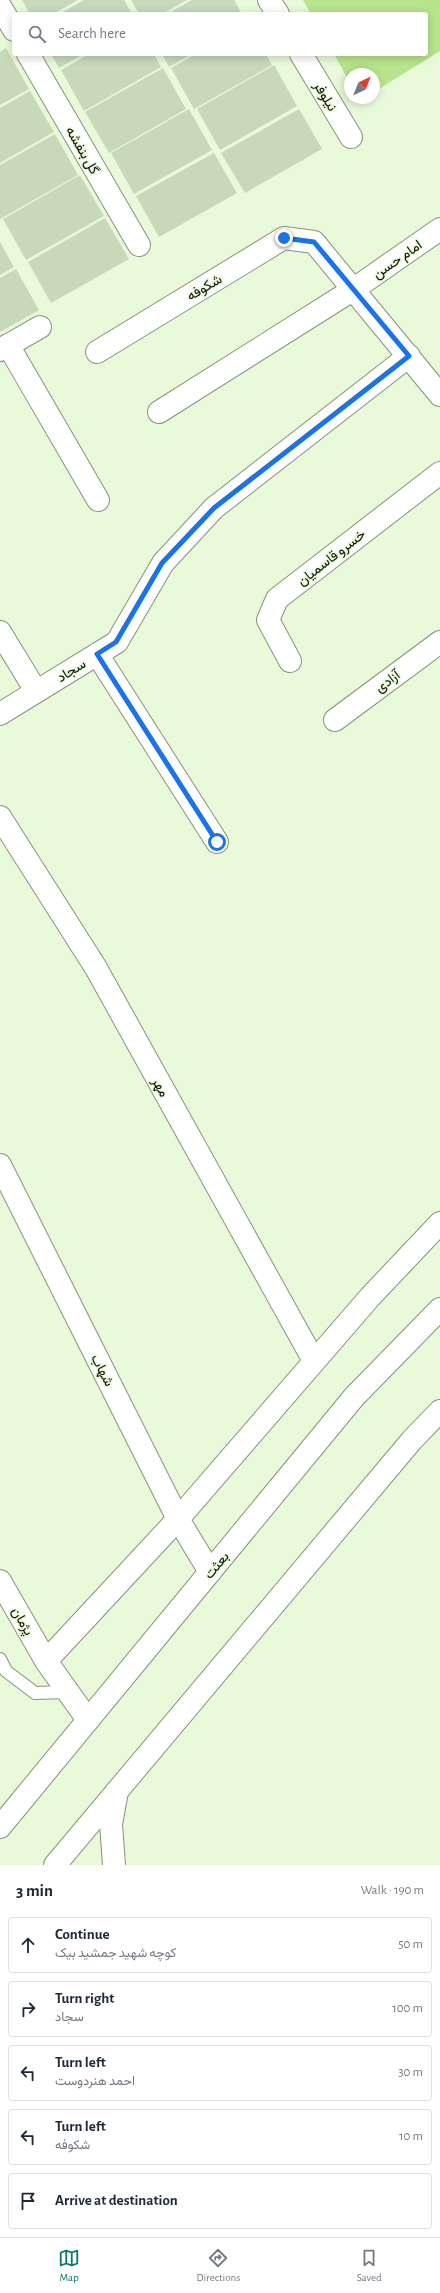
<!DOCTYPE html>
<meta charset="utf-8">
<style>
body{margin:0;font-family:"Alegreya Sans",Vazirmatn,sans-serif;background:#f6f6f7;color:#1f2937}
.compass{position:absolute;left:344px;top:68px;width:36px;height:36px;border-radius:50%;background:#fff;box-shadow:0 2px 10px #0003;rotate:43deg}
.stop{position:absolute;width:12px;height:12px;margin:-9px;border:3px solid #1a73e8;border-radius:50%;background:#fff}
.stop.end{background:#1a73e8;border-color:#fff;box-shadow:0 1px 4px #0008}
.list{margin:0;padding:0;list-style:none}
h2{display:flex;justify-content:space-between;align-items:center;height:52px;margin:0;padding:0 16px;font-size:17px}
h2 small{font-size:13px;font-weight:400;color:#747a83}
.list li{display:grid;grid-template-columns:26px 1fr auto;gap:12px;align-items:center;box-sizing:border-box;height:56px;margin:0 8px 8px;padding:0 8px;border:1px solid #e0e1e3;border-radius:4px}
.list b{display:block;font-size:15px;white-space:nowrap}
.list p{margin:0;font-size:13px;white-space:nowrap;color:#747a83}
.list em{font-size:13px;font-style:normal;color:#747a83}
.icon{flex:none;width:22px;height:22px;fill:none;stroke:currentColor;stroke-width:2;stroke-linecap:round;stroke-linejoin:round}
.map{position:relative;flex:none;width:440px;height:1865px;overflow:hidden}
.search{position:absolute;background:#fff;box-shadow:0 2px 10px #0003;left:12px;right:12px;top:12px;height:44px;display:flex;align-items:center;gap:10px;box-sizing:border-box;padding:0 14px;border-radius:4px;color:#747a83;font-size:15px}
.sheet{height:372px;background:#fff}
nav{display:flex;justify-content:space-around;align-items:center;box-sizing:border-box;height:56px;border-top:1px solid #e0e1e3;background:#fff;font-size:11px;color:#747a83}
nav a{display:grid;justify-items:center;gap:2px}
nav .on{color:#0f766e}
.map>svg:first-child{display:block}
.green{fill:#b7e48d}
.building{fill:#c8d9ba}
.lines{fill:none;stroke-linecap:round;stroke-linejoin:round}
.lane-casing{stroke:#859577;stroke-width:14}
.street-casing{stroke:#859577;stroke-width:24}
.secondary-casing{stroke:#859577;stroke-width:24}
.primary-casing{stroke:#859577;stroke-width:24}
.lane{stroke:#fff;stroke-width:12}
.street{stroke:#fff;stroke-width:22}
.secondary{stroke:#fff;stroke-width:22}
.primary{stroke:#fff;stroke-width:22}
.route{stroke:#1a73e8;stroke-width:5}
.labels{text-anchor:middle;stroke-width:3;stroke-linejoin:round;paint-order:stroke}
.street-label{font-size:14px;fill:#0b1107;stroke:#e8fad9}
</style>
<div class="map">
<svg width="440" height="1865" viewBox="0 0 440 1865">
<rect width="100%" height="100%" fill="#e8fad9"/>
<path class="green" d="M303,0H440V51L374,92V74H350V83L334,54H426V14H311Z"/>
<path class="building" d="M22,0H78L53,14H30Z
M84,0H124L132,14H59Z
M131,0H187L162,14H139Z
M192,0H234L242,14H167Z
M6,48L29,89L0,105V52Z
M51,54H84L59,68Z
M89,54H154L161,67L84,111L61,70Z
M162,54H192L169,67Z
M196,54H266L272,65L194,109L171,68Z
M274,65L297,106L220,150L197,109Z
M163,68L186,109L109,153L85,112Z
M30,91L54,132L0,163V108Z
M189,109L212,150L134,194L111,153Z
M299,109L322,149L245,193L221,153Z
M55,134L78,175L0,219V165Z
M214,153L237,193L159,237L136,196Z
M80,175L104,216L26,260L3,219Z
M105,218L129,259L51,303L28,262Z
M0,242L14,267L0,275Z
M16,269L39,310L0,332V278Z"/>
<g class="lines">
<g class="lane-casing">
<path id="lane" d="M0,1659L6,1671L35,1693L68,1692"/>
</g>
<g class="street-casing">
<path id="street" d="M269,0L278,14
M0,6L14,30
M28,54L139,245
M301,54L351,137
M8,345L98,500
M0,350L40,327
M97,352L284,238L314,242L440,395
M159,412L354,289L440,229
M0,632L36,691
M97,654L217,842
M290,661L268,620L277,599L440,473
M0,714L117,642L163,563L214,508L409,356
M335,720L440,642
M0,817L96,968L314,1361
M0,1165L178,1519L210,1572
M0,1581L46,1661L88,1720
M46,1661L178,1519L370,1297L440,1223"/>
</g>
<g class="secondary-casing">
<path id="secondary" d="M114,1865L111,1824L117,1791"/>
</g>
<g class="primary-casing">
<path id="primary" d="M0,1827L354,1397L440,1309
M55,1865L412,1440L440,1411"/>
</g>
<use href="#lane" class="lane"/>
<use href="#street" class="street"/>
<use href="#secondary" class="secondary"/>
<use href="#primary" class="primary"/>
</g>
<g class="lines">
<path class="route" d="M217,842L97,654L116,642L162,563L214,508L409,356L314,242L284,238"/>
</g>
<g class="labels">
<g class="street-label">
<text transform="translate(326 96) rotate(59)" y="5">نیلوفر</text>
<text transform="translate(83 150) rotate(60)" y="5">گل بنفشه</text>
<text transform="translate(397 259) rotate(-35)" y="5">امام حسن</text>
<text transform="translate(204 287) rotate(-31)" y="5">شکوفه</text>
<text transform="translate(331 557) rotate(-38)" y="5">خسرو قاسمیان</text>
<text transform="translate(71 670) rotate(-32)" y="5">سجاد</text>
<text transform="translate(387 681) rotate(-37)" y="5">آزادی</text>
<text transform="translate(161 1087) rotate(61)" y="5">مهر</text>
<text transform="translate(103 1370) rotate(63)" y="5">شهاب</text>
<text transform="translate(216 1565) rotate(-50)" y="5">بعثت</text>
<text transform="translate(23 1621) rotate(60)" y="5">پژمان</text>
</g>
</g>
</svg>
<svg class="compass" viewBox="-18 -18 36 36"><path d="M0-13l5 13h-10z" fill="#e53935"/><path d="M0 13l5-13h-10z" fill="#747a83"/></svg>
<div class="stop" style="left:217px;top:842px"></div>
<div class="stop end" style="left:284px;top:238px"></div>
<div class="search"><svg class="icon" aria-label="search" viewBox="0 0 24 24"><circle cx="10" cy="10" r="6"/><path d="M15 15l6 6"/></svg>Search here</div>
</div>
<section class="sheet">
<h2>3 min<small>Walk · 190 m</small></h2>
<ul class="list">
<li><svg class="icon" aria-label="ahead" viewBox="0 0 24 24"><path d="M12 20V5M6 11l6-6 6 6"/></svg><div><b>Continue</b><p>کوچه شهید جمشید بیک</p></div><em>50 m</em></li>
<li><svg class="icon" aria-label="right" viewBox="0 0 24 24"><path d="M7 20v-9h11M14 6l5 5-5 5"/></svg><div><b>Turn right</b><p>سجاد</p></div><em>100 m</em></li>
<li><svg class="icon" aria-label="left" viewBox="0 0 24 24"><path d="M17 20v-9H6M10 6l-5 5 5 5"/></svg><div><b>Turn left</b><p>احمد هنردوست</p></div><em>30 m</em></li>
<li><svg class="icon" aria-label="left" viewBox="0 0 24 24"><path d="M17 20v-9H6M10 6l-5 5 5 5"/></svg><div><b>Turn left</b><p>شکوفه</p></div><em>10 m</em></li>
<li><svg class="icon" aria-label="arrive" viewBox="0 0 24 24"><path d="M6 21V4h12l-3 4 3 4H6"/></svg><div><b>Arrive at destination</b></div></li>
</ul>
</section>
<nav>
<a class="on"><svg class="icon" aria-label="map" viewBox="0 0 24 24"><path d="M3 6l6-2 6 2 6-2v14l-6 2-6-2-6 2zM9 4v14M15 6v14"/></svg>Map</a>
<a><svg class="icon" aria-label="directions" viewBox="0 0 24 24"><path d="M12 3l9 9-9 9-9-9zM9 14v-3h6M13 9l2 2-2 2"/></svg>Directions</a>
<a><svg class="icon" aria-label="saved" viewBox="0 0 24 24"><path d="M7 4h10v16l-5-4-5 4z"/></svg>Saved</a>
</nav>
